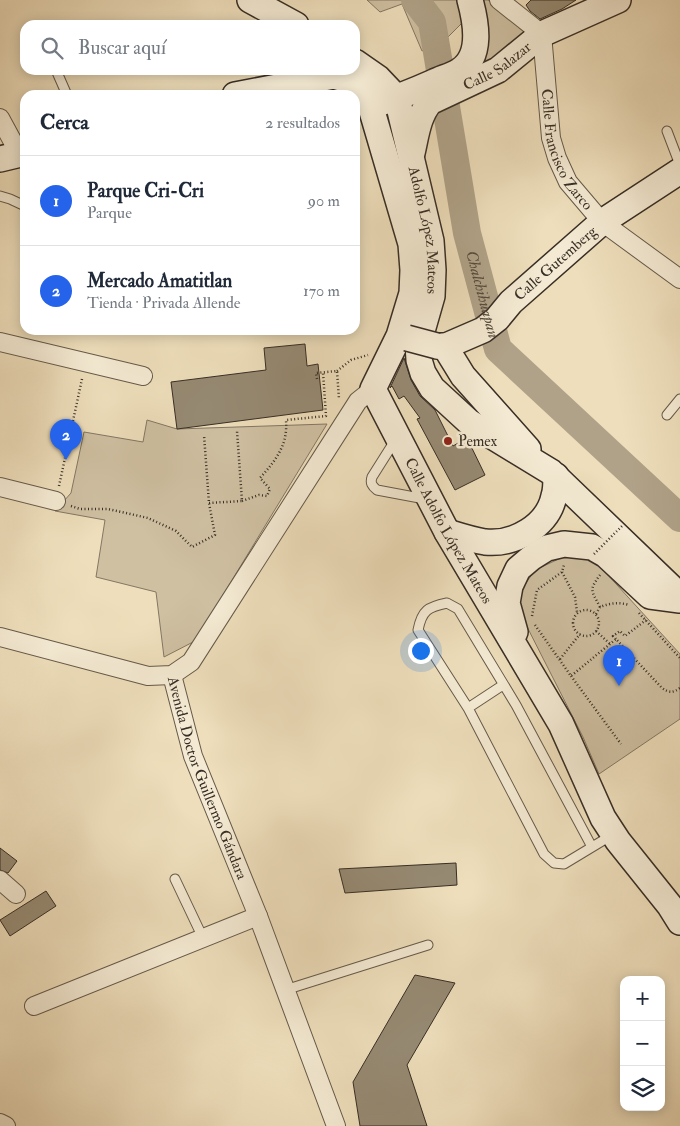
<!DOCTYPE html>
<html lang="es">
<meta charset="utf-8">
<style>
body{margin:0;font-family:"IM FELL Double Pica",serif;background:#f2f2f3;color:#1f2937}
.controls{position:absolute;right:15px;bottom:15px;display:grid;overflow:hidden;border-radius:10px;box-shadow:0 2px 12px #0003}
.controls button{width:45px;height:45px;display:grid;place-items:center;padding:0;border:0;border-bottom:1px solid #e0e1e3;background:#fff;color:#1f2937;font:25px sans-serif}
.you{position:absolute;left:420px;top:650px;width:18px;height:18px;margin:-12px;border:4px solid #fff;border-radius:50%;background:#1a73e8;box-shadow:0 0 0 8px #1a73e833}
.badge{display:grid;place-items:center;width:32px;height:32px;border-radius:50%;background:#2563eb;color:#fff;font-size:16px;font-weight:700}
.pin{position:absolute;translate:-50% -41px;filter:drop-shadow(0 1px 2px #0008)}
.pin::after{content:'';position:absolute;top:26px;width:18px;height:15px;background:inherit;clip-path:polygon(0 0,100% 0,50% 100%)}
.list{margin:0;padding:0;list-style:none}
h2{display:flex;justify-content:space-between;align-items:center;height:65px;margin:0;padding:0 20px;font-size:21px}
h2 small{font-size:16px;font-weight:400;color:#747a83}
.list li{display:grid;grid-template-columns:32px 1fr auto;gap:15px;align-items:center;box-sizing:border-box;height:90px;padding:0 20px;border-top:1px solid #e0e1e3}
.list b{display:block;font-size:19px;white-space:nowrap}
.list p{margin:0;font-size:16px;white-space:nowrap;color:#747a83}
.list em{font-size:16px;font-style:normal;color:#747a83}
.icon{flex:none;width:28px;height:28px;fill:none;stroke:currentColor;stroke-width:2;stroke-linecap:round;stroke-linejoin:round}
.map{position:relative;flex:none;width:680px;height:1126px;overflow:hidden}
.search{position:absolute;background:#fff;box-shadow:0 2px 12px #0003;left:20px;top:20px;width:340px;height:55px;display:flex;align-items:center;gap:12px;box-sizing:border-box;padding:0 18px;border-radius:15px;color:#747a83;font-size:19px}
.panel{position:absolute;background:#fff;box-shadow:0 2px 12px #0003;left:20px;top:90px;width:340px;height:245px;border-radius:15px}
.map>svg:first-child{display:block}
.green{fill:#cfc0a2;stroke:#837764}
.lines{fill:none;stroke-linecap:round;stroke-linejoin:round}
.river{stroke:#b0a288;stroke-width:28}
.building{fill:#968a73;stroke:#372e25}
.lane-casing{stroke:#655a4a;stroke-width:11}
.street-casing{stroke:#655a4a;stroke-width:20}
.secondary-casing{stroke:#372e25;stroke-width:28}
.path{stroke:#372e25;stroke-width:2.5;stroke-dasharray:1 2.5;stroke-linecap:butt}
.lane{stroke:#f4ead3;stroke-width:9}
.street{stroke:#f4ead3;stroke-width:18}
.secondary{stroke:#f4ead3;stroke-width:25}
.secondary-bridge-casing{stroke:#372e25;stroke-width:28;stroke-linecap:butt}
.path-bridge{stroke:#372e25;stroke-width:2.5;stroke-dasharray:1 2.5;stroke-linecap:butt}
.secondary-bridge{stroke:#f4ead3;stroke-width:25}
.poi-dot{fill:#8f2418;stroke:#f4ead3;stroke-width:2}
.labels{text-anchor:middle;stroke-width:5;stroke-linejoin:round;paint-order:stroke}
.street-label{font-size:15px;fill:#372e25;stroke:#f4ead3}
.poi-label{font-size:15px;fill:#372e25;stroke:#f4ead3;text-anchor:start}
.water-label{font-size:16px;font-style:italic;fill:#554b3e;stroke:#f4ead3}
</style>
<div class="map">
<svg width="680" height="1126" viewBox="0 0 680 1126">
<rect width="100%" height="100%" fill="#eedebb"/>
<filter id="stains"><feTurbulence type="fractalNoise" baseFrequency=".004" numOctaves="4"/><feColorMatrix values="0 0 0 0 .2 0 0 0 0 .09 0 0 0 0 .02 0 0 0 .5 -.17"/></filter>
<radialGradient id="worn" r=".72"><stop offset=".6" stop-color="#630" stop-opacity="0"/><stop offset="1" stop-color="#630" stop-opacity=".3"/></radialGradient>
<path class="green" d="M367,0H459L464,21L442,43L422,51L402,4L380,12Z
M483,0H488L524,32L523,40L478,71Z
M147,420L177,429L327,424L195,641L164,657L156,592L96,577L105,520L55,511L71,493L84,432L143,442Z
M563,557H582L596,562L680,654V719L599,774L583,737L519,611V593L535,570Z"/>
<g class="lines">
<path class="river" id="s1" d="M415,0L432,22L467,233L498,349L680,518"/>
</g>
<path class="building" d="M531,0H576L562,9L540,19L530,11L526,5Z
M305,344L307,366L318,364L323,410L177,429L171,382L266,370L264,348Z
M404,358L411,380L420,396L435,410L453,446L467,438L485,475L455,490L417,419L420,418L404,396L399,399L392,386L390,388Z
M0,848L17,861L8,873L0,870Z
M456,863L457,885L345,893L339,869Z
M46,891L56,906L10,936L0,920Z
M415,975L455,983L407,1065L427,1126H360L353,1082Z"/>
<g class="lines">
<g class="lane-casing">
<path id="lane" d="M56,70L67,95
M667,131L680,165
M0,196L10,199L25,206
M667,415L680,399
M396,439L372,477C370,483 372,486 377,490L425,499
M468,708L503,685
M592,847L516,705L458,609L447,603C428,607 422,610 418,630L468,708L544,854L554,863L564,864L612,835
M175,879L203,938
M285,990L428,945"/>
</g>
<g class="street-casing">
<g id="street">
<path id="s2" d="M499,0L542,34L551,138L557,158L568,182L602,222L680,279"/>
<path d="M0,118L20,155"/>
<path d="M0,342L143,376"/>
<path d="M0,487L56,501"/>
<path d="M0,637L148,676L172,675L191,662L358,401L373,389"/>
<path id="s3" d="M172,675L193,756L258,916L336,1126"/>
<path d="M0,880L16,894"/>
<path d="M34,1006L258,916"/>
<path d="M0,1123L6,1126"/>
</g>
</g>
<g class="secondary-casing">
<g id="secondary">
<path d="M250,0L296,25"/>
<path id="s4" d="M355,62L378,78L397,98L431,241L433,270L432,296L418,345L419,360L423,373L432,388L469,422L551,472L680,596"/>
<path id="s5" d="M235,95L334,76L354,82L364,91L369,101L411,244L413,270L412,293L399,336L373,389L447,532L561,724L603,818L618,841L670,906L680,922"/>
<path d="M380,103C399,97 416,90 434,82C442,78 451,76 459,71C483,57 476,22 470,0"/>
<path id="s6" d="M412,153C416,136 418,116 430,102L498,70L542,34L618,0"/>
<path d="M0,159L25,153"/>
<path id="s7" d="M437,346H446L483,330L497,319L511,302L602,222L680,171"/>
<path d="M446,346L447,350L463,376L528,449"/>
<path d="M447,532C460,536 472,540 485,542C514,545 548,526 554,496C556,490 556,483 556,476"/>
<path d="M515,632L507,603L510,586L518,569L531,558L547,548L564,544L592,547L606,555L650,596L680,600"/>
</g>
</g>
<path class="path" d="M337,371L351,360L368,355
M317,379L316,373L337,371L339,399
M59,486L82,379
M242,501L259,495L267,496L270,489L260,478C276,460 288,445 286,420L326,416L323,372
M209,503L242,501L237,431
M71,506L80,509H108L148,518L176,531L192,547L215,535L209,503L204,435
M562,572L575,597L577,612
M600,607C591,590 589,590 600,575
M573 623a13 13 0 1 1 26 0a13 13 0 1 1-26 0Z
M639,613L680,658
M596,614L600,607C610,603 619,602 629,605
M532,616L537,590L562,572L564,565
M535,625L571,676L616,639L662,688C669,693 673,693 680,688
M596,631L610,644
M616,639L613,636L620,631L625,636L646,620
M560,659L580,634
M571,676L621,744"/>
<use href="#lane" class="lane"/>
<use href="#street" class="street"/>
<use href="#secondary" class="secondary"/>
<g class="secondary-bridge-casing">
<path id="secondary-bridge" d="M407,338L437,346"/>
</g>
<path class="path-bridge" d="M594,554L622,526"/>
<use href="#secondary-bridge" class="secondary-bridge"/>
</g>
<circle class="poi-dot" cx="448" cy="441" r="5"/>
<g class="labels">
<g class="street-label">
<text dy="5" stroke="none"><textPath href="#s6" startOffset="131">Calle Salazar</textPath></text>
<text dy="5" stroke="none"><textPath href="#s2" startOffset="175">Calle Francisco Zarco</textPath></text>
<text dy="5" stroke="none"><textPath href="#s4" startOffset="191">Adolfo López Mateos</textPath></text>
<text dy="5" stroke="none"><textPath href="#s7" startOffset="148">Calle Gutemberg</textPath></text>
<text dy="5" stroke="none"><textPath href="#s5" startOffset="609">Calle Adolfo López Mateos</textPath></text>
<text dy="5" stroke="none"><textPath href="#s3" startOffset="109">Avenida Doctor Guillermo Gándara</textPath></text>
</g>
<g class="poi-label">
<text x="458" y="446">Pemex</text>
</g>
<g class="water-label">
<text dy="6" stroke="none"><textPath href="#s1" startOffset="305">Chalchihuapan</textPath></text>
</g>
</g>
<rect width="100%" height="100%" filter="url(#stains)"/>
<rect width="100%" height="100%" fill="url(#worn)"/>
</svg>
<div class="controls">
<button>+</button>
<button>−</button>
<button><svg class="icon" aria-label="layers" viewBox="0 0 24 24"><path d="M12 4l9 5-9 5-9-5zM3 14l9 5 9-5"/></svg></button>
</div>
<div class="you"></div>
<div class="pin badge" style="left:619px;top:686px">1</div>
<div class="pin badge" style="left:66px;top:460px">2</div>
<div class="search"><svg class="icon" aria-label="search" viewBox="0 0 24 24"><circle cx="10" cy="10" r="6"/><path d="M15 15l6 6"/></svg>Buscar aquí</div>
<section class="panel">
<h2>Cerca<small>2 resultados</small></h2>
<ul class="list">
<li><span class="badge">1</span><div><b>Parque Cri-Cri</b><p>Parque</p></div><em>90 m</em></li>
<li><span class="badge">2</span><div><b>Mercado Amatitlan</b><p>Tienda · Privada Allende</p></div><em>170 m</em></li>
</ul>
</section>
</div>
